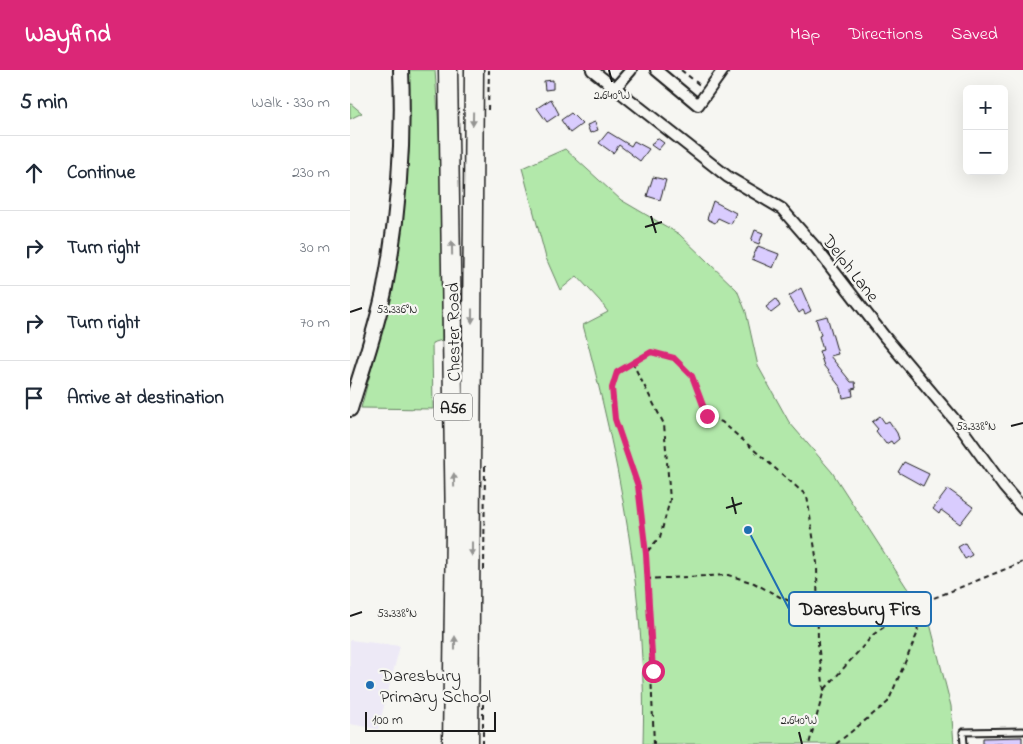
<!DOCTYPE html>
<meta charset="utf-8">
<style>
body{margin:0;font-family:"Indie Flower",sans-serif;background:#f2f2f3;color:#1f2937}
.controls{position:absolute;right:15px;top:15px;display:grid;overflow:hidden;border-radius:8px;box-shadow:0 5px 20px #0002}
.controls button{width:45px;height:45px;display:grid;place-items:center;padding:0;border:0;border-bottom:1px solid #e0e1e3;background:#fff;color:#1f2937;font:25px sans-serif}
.scale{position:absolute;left:15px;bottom:12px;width:131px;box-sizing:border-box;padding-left:5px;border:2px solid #1c1c1c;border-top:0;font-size:14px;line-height:18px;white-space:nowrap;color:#1c1c1c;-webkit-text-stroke:4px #f6f6f2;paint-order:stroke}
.stop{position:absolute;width:15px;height:15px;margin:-11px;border:4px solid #db2777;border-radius:50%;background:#fff}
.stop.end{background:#db2777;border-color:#fff;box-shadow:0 1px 5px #0008}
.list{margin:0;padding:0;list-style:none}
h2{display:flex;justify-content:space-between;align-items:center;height:65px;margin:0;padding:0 20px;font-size:21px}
h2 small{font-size:16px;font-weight:400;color:#747a83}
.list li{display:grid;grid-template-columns:32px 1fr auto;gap:15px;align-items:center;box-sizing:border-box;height:75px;padding:0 20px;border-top:1px solid #e0e1e3}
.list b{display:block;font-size:19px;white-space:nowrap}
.list em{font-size:16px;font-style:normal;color:#747a83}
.icon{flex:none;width:28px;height:28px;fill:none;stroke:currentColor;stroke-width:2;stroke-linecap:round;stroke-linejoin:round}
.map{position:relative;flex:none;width:673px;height:674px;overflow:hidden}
header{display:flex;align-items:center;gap:30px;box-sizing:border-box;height:70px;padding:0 25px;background:#db2777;color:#fff}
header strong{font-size:24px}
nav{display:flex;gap:28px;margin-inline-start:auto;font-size:18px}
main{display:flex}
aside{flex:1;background:#fff}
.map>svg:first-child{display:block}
.built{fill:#ede9f6}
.green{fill:#b2e8aa;stroke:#678263}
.building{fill:#d9ccfe;stroke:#1c1c1c}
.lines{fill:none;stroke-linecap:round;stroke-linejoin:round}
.lane-casing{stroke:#1c1c1c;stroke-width:9}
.street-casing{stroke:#1c1c1c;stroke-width:14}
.secondary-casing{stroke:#1c1c1c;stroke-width:18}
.highway-casing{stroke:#1c1c1c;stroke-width:21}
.path{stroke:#1c1c1c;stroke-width:2;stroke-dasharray:5 4;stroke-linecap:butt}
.lane{stroke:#f6f6f2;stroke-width:5}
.street{stroke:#f6f6f2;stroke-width:10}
.secondary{stroke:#f6f6f2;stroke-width:14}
.highway{stroke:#f6f6f2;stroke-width:18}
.oneway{fill:#949492}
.route{stroke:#db2777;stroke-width:6}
.ticks{fill:none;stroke:#1c1c1c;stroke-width:2}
.poi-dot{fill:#1f6fb2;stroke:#f6f6f2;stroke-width:2}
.labels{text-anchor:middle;stroke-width:4.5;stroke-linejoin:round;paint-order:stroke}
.shield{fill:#f6f6f2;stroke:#5d5d5c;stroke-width:1}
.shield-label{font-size:16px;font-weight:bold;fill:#1c1c1c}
.street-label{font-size:18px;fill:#1c1c1c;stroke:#f6f6f2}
.poi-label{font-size:18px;fill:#1c1c1c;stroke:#f6f6f2;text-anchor:start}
.ticks-label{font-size:12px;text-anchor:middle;fill:#1c1c1c;stroke:#f6f6f2;stroke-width:4.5;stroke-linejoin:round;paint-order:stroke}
.leader{fill:none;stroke:#1f6fb2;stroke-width:2}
.callout-dot{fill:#1f6fb2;stroke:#f6f6f2;stroke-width:2}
.callout{fill:#f6f6f2;stroke:#1f6fb2;stroke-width:2}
.callout-label{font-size:19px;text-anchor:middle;font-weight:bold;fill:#1c1c1c}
</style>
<header>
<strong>Wayfind</strong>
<nav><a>Map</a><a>Directions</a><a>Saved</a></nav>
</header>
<main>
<aside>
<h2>5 min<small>Walk · 330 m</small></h2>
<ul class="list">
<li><svg class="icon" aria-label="ahead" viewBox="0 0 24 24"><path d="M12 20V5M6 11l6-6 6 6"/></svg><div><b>Continue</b></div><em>230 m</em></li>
<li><svg class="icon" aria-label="right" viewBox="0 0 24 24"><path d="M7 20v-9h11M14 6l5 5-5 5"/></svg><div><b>Turn right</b></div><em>30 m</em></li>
<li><svg class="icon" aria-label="right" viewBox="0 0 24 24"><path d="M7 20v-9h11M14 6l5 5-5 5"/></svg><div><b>Turn right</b></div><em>70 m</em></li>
<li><svg class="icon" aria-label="arrive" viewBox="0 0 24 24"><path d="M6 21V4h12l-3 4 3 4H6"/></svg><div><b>Arrive at destination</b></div></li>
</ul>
</aside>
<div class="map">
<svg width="673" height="674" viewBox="0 0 673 674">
<rect width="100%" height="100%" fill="#f6f6f2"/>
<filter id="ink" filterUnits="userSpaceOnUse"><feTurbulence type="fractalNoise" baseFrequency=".02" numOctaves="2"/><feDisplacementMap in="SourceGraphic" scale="10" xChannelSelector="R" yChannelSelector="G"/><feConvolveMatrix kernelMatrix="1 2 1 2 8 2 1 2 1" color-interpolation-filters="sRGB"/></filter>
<g filter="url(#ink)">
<path class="built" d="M0,570L50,576L28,659L0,654Z"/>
<path class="green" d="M58,0H85L92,105V270L82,273L83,339L11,338L42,222L59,82Z
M0,33L12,43L0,49Z
M215,79L271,130L329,164L387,220L396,242L408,296L439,352L482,402L557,518L574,530L601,636L604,674H293C298,536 269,388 233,255L258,242L250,231L227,206L210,220L196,188L172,98Z"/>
<path class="building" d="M203,10V19L195,20L194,11Z
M201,29L209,44L197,52L187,38Z
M221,43L232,54L220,63L211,50Z
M245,52L248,60L240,63L237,55Z
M258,62L281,76L284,71L299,79L290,91L269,75L263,83L249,73Z
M307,68L314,73L308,80L301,75Z
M303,107L316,110L310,130L297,126Z
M363,131L386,143L381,154L368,148L365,153L357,149Z
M405,160L413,163L409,174L401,171Z
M408,176L429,184L423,198L402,189Z
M451,218L461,241L455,244L453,240L449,243L439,226Z
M426,229L430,236L421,243L416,237Z
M477,246L488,284L480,286L501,312H505L506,318L502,319L503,326L493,328L491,318L474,296L469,281L473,280L469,266L471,265L466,249Z
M530,346L535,353L539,351L547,363L549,369L543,374L541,371L536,374L526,361L528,359L522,352Z
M554,392L579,404L573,416L548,402Z
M598,419L623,437L610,454L591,440L589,444L583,439Z
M615,473L622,485L615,489L608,477Z
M672,667V674H633V668Z"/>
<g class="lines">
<g class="lane-casing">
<path id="lane" d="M614,674L613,662L673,661"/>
</g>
<g class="street-casing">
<path id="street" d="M242,0L378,107L432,139L466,178L534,266L609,355L654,417L673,439
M306,0L348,35L373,0
M266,17L281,0"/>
</g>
<g class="secondary-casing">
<path id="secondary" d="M0,339C12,299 27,258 35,217C48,147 54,72 51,0"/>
</g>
<g class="highway-casing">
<path id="highway" d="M98,0L105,459L102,674
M119,674L124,0"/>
</g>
<path class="path" d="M331,0L351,16
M138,40L139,0
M282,292L314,354L320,430L310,467L296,483
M134,500L135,395
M296,509L378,505L404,513L430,527L466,542
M475,619L524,564L564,536L673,492
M133,634V674
M304,674L296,484L288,416L265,349L262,318L267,302L301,282L324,289L342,306L357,346L372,352L457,426L467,493L468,574L474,620L459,674
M486,674L538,632L568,562L564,537"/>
<use href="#lane" class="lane"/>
<use href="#street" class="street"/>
<use href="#secondary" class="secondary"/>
<use href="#highway" class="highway"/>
</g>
<defs><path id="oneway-solid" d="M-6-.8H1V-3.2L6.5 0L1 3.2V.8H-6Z" transform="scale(1.25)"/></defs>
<g class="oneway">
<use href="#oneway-solid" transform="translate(123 49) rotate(91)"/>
<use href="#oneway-solid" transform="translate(102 178) rotate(-91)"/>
<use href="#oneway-solid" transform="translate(122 246) rotate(90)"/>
<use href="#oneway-solid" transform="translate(104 410) rotate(-91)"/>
<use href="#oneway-solid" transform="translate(122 479) rotate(90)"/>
<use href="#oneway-solid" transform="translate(105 573) rotate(-90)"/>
</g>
</g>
<g class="lines" filter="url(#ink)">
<path class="route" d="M303,601L296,484L288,416L265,349L262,318L267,302L301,282L324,288L342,306L357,346"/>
</g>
<path class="ticks" d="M259,0L262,12M301,146L306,163M295,157L312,152M0,242L12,238M661,356L673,353M382,427L386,444M376,438L392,433M0,546L12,542M449,662L452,674"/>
<circle class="poi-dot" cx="20" cy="615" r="5"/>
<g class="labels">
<rect class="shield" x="84" y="323.5" width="38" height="27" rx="4"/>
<g class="shield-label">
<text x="103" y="343">A56</text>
</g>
<g class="street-label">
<text transform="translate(501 198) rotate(52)" y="6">Delph Lane</text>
<text transform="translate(103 262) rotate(-91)" y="6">Chester Road</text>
</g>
<g class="poi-label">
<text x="30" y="611">Daresbury<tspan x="30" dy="21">Primary School</tspan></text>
</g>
</g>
<g class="ticks-label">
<text x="262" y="29">2.640°W</text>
<text x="47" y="243">53.336°N</text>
<text x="626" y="360">53.338°N</text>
<text x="47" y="547">53.338°N</text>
<text x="449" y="654">2.640°W</text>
</g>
<path class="leader" d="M398 460L439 539"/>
<circle class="callout-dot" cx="398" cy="460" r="5"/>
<rect class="callout" x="439" y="522" width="142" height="34" rx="5"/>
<g class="callout-label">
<text x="510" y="545">Daresbury Firs</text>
</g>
</svg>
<div class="controls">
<button>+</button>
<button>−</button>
</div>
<div class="scale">100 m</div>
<div class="stop" style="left:303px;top:601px"></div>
<div class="stop end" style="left:357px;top:346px"></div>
</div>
</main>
